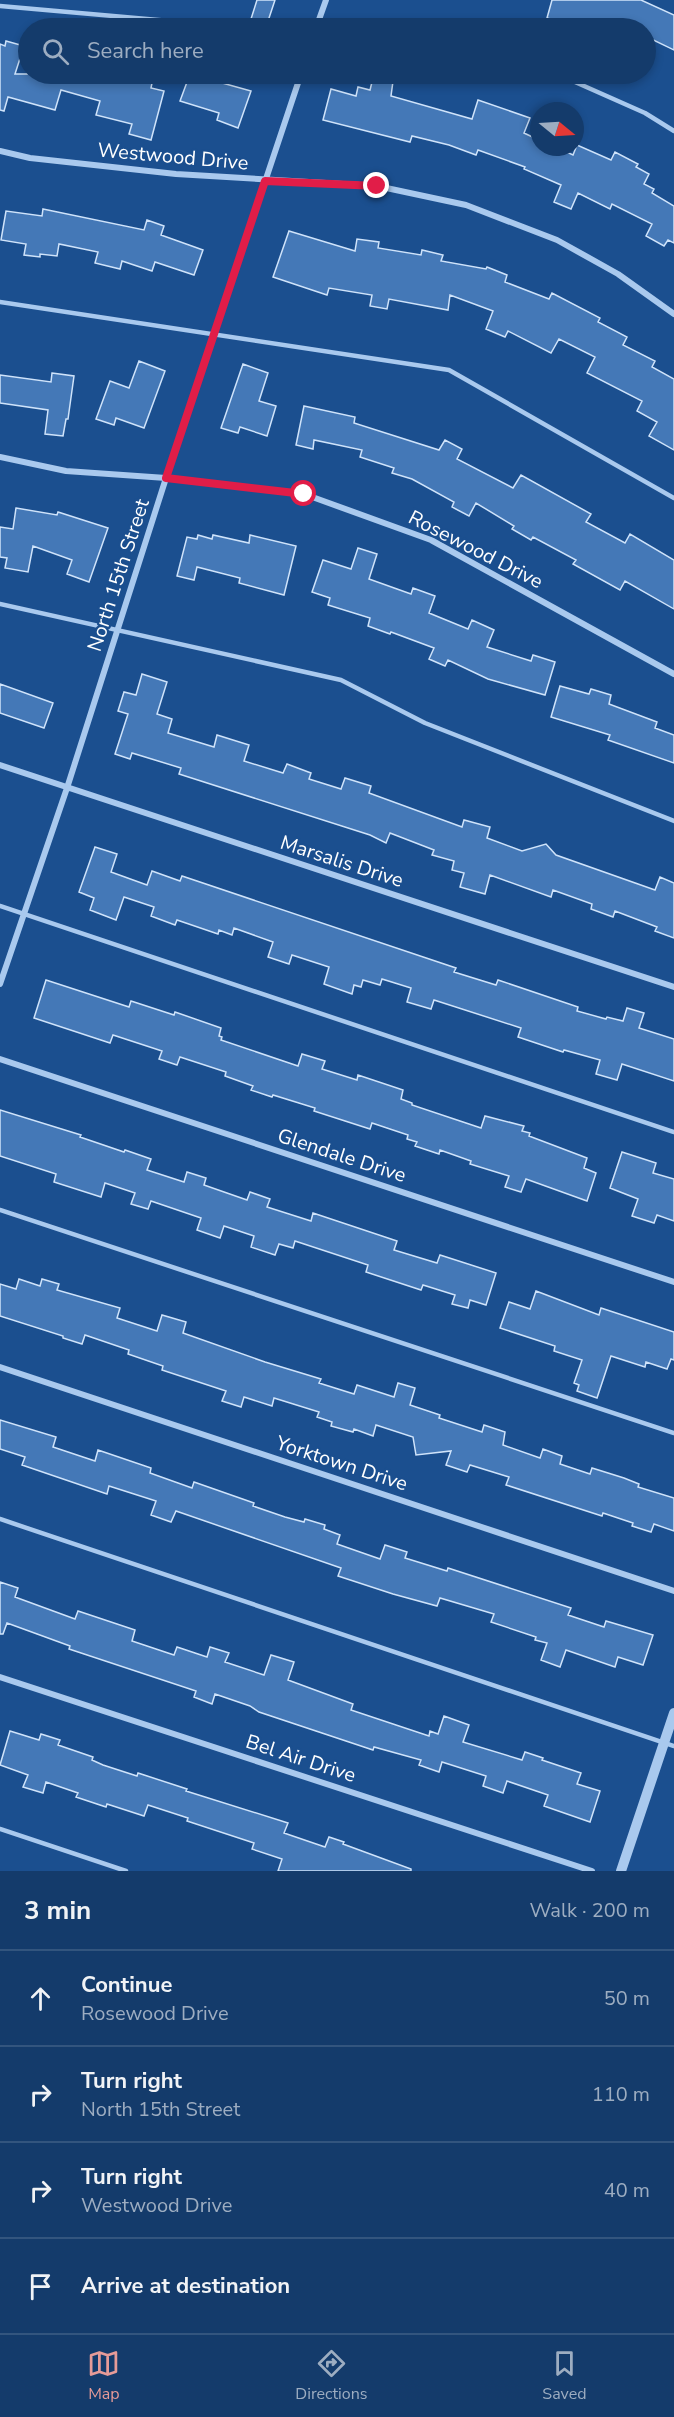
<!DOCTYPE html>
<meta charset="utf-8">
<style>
body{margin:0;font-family:"Nunito Sans",sans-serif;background:#214673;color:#f1f3f6}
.compass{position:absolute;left:530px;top:102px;width:54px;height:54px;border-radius:50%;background:#143b6b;box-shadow:0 3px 9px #0003;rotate:108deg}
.stop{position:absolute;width:18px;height:18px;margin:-14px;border:4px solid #e11d48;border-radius:50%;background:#fff}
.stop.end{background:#e11d48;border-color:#fff;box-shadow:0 2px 6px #0008}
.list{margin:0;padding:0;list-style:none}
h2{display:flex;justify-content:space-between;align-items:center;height:78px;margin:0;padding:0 24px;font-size:26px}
h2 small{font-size:20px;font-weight:400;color:#9dadc1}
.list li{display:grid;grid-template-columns:39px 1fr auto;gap:18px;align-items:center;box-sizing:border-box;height:96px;padding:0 24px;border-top:2px solid #33557e}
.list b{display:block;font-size:22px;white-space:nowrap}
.list p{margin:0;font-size:20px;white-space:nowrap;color:#9dadc1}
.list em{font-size:20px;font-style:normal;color:#9dadc1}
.icon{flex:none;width:33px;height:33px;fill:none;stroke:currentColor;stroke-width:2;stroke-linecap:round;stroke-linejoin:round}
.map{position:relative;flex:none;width:674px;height:1871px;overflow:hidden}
.search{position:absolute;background:#143b6b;box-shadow:0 3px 9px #0003;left:18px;right:18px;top:18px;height:66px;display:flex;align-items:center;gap:15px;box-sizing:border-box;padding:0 21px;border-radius:33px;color:#9dadc1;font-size:22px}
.sheet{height:462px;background:#143b6b}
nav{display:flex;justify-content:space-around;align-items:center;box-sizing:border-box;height:84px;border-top:2px solid #33557e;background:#143b6b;font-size:16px;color:#9dadc1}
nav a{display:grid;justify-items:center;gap:3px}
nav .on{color:#e69b98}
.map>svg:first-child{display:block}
.building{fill:#4478b7;stroke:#cfe3fa;stroke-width:1.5}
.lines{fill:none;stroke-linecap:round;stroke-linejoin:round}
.service{stroke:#a9c9ee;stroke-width:4.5}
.minor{stroke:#a9c9ee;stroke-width:6}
.tertiary{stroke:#a9c9ee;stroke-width:10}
.route{stroke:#e11d48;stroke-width:8}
.labels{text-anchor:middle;stroke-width:4.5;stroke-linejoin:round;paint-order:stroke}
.street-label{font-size:20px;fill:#fff;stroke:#1b4f8f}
</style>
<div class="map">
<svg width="674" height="1871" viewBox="0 0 674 1871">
<rect width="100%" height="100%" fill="#1b4f8f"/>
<path class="building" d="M257,0H275L267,24L251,19Z
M552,0H641L674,15V50L645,36V28H584L547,18Z
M6,41L24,46L15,74H96L130,83L132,74L153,78L151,88L164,91L151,140L129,134L132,124L96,115L100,101L61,90L55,110L8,97L4,111L0,110V44L5,46Z
M190,74L251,91L238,128L217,120L219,113L180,101Z
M377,74H394L391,96L472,119L478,100L530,118L524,133L539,140V147H556L573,155L577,145L611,160L615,152L638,164L636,167L649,174L644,184L654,189L652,193L674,206V243L668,240L664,246L646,236L652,224L612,204L610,209L578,193L571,209L554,202L561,185L524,169L525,167L478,150L476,155L449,145L412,136L410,142L323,120L331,89L356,96L358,87L370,90L373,78L376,79Z
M43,209L144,230L147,220L164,226L161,235L203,250L194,275L155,262L152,271L122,261L120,269L95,263L98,252L59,244L57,256L40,254V257L24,255L26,244L1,240L6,211L42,216Z
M289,231L355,251L357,239L379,242L378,248L421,255L422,250L443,255L441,261L486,269L487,267L507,275L505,282L549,299L552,293L600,318L598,322L627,337L623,345L655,361L652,367L674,379V450L649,436L657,422L637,411L642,401L587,373L595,357L559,339L551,353L508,331L505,337L486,329L493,311L450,295L448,310L389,299L387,309L370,306L372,295L329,288L327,295L273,277Z
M139,361L165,371L144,428L116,418L114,425L96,419L110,381L129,388Z
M243,364L268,373L259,401L276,406L267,436L240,427L238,433L221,428Z
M52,373L74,376L68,419H66L63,436L45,434L48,410L0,403V375L51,382Z
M304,406L355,417L354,423L439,450L445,440L462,449L457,459L513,488L521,475L591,514L586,522L625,543L630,534L674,560V609L625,581L620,590L573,564L576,560L533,537L531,540L512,529L514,526L476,503L469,516L452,507L454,502L412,479L392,473L394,468L360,457L362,450L314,440L313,449L296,445Z
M16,508L57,515L58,512L108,528L89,582L67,574L72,560L33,546L28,572L5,568L7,558L0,557V527L13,529Z
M198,535L212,539L213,535L249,543L250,535L296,546L284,595L239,583L240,578L197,567L194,580L177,576L187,537L197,539Z
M358,548L377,554L369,579L411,594L413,588L435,596L429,613L468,629L472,620L494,630L487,647L531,661L533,655L555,662L545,695L488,679L448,660L445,666L429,659L434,648L391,632L390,634L368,626L370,618L328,605L330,598L312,592L323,560L351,569Z
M142,674L167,682L157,714L172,719L168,733L214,747L217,735L249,745L244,761L283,773L287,764L311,773L309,779L341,789L345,778L371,786L369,793L462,827L464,820L490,827L487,838L522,851L546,844L556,855L655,890L660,877L674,883V938L655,931L657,927L615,911L613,917L591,909L592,904L553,890L551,897L490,875L485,894L460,887L464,873L452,870L454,861L432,855L434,850L390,833L386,843L370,835L179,774L181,768L132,753L130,759L115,754L128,714L118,711L124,692L136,695Z
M0,684L53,703L44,728L0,713Z
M560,686L589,694L591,689L611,695L609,704L657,722L655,728L674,735V763L608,740L610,735L551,717Z
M95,847L117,854L111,872L147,885L152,871L180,881L182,876L456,968L454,972L496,985L498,980L578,1007L577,1011L606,1019L607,1017L623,1021L627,1008L644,1013L639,1028L674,1039V1081L622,1064L617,1080L596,1074L600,1060L564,1050L563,1052L518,1037L521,1028L434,1000L431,1009L407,1002L411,988L382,979L380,985L363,980L361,987L354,985L352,994L324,984L329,967L292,955L289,964L268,957L273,942L234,928L232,935L219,930L218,934L177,920L175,925L151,916L154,907L124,897L116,920L90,910L94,898L79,892Z
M46,980L129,1007L131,1001L174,1015L175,1012L221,1028L219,1036L222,1037L221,1040L298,1066L302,1054L325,1061L322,1069L357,1080L358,1075L403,1090L401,1099L412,1103V1105L481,1128L485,1116L524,1126L522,1131L530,1133L529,1136L587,1158L584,1168L596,1173L587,1201L526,1179L521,1192L505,1187L509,1176L470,1164L471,1161L440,1150L439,1154L415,1146L417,1142L407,1139L408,1135L372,1123L370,1129L314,1111L315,1108L273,1095L272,1097L251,1090L253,1086L225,1076L226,1072L180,1057L177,1065L159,1059L162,1051L113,1035L110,1043L34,1018Z
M0,1110L81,1135L80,1137L124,1152L125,1150L151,1159L147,1170L184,1182L187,1172L206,1178L204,1185L247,1200L250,1192L270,1199L267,1207L311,1221L313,1213L397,1241L394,1250L437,1263L440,1255L496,1273L486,1305L470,1300L468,1308L452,1304L455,1295L423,1285L421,1290L366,1272L368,1265L295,1241L293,1248L279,1244L275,1255L251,1247L254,1236L224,1226L220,1238L197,1230L201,1218L151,1201L148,1209L131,1204L135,1193L105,1183L101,1197L54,1182L56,1174L0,1156Z
M622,1152L656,1163L653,1173L674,1179V1221L657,1215L654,1223L632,1216L638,1199L610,1188Z
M19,1279L40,1286L42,1279L59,1284L57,1290L120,1308L117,1318L157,1331L162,1315L186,1322L183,1333L265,1362L321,1379L319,1383L354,1394L357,1385L394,1397L398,1383L415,1388L410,1405L440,1415L439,1418L482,1432L484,1425L505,1432L503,1445L540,1458L543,1449L562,1456L560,1464L590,1474L592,1468L624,1478L639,1484L638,1487L674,1498V1531L654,1524L651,1532L632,1526L633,1523L603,1513L602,1516L506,1485L509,1477L470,1465L467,1472L446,1465L451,1451L416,1455L413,1437L376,1425L373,1436L354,1429L353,1432L331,1426L332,1422L317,1417L319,1412L274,1398L272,1406L244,1397L241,1407L222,1401L226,1391L162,1370L163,1366L128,1354L129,1350L85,1335L82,1344L63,1338V1336L0,1316V1284L16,1289Z
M536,1291L599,1315L601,1308L674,1332V1360L671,1359L667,1369L646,1362L645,1367L611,1356L597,1398L577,1391L579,1385L574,1383L582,1360L554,1351L555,1346L500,1328L509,1302L530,1309Z
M0,1420L56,1437L53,1447L95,1461L98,1450L151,1468L150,1473L192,1488L194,1482L254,1503L253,1506L285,1517L304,1522L305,1519L325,1525L324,1529L340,1535L337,1544L380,1559L385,1545L407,1552L405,1558L447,1571L448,1568L571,1608L568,1615L604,1627L606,1621L653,1635L643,1665L618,1657L615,1667L566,1650L560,1667L541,1660L547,1643L535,1640L536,1637L491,1622L494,1614L440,1598L437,1606L393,1594L338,1576L341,1568L176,1511L171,1522L151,1515L156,1501L109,1486L107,1494L22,1465L25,1457L0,1449Z
M0,1582L18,1588L15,1597L75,1619L78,1611L135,1630L132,1641L174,1655L177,1647L207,1657L210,1647L229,1653L225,1662L264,1675L271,1655L294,1662L288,1680L353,1704L351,1710L429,1736L430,1731L438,1734L444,1716L469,1725L463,1742L522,1760L525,1752L543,1758L542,1760L581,1773L577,1784L600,1791L590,1822L544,1806L548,1795L507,1781L503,1793L483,1786L486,1776L442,1762L439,1772L419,1765L421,1760L374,1747L373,1750L259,1712L250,1706L215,1694L212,1704L194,1697L196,1691L69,1649L70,1646L7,1623L3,1634H0Z
M10,1731L39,1740L41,1734L60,1740L58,1745L93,1757L92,1760L103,1765L137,1776L138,1773L187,1789L186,1791L288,1823L284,1833L325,1847L329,1837L344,1842L343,1844L411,1869V1871H278L282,1859L252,1849L254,1843L187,1821L188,1818L148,1805L144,1816L107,1804L106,1807L76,1797L78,1793L46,1782L43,1793L23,1787L28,1775L0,1765Z"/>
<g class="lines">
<path class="service" d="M0,6L249,28
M557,74L645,113L674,131
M0,302L449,370L674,498
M0,604L341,680L425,723L674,821
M0,906L674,1132
M0,1210L674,1433
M0,1519L674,1746
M0,1829L126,1871"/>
<path class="minor" d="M316,28L326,0
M0,151L30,158L176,174L377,186L466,205L557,240L618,274L674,314
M0,457L66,471L166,478L304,494L431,540L674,674
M0,765L674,987
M0,984L67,788L166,478L301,74
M0,1059L674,1282
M0,1367L674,1591
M0,1677L592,1871"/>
<path class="tertiary" d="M621,1871L674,1713"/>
</g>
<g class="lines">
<path class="route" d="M304,494L166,478L265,181L377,186"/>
</g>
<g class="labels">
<g class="street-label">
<text transform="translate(173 156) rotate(5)" y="7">Westwood Drive</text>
<text transform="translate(476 549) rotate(27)" y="7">Rosewood Drive</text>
<text transform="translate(118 575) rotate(-72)" y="7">North 15th Street</text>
<text transform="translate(342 861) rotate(18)" y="7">Marsalis Drive</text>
<text transform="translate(342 1155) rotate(18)" y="7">Glendale Drive</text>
<text transform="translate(342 1463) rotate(18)" y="7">Yorktown Drive</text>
<text transform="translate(301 1758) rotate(18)" y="7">Bel Air Drive</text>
</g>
</g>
</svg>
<svg class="compass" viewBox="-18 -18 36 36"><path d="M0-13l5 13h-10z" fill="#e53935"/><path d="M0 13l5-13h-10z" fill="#9dadc1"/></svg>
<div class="stop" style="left:304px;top:494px"></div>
<div class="stop end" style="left:377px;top:186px"></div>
<div class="search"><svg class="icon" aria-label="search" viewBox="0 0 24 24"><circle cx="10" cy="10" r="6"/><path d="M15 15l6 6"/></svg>Search here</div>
</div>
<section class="sheet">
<h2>3 min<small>Walk · 200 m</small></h2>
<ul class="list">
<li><svg class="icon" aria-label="ahead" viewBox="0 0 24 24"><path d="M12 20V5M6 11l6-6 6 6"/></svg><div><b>Continue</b><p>Rosewood Drive</p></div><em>50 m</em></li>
<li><svg class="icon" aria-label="right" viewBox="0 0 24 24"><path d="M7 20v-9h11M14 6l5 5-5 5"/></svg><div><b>Turn right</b><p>North 15th Street</p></div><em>110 m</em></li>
<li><svg class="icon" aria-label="right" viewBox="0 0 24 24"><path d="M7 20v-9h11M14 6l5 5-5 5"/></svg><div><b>Turn right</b><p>Westwood Drive</p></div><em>40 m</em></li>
<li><svg class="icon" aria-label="arrive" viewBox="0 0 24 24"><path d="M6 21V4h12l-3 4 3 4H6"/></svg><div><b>Arrive at destination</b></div></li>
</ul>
</section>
<nav>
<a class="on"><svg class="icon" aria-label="map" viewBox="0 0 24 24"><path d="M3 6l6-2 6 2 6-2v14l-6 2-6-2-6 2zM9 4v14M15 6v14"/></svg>Map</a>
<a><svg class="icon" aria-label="directions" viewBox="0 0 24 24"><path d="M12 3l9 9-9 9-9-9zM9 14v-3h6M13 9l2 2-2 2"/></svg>Directions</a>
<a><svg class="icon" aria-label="saved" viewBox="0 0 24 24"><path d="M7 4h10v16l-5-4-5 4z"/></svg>Saved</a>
</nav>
